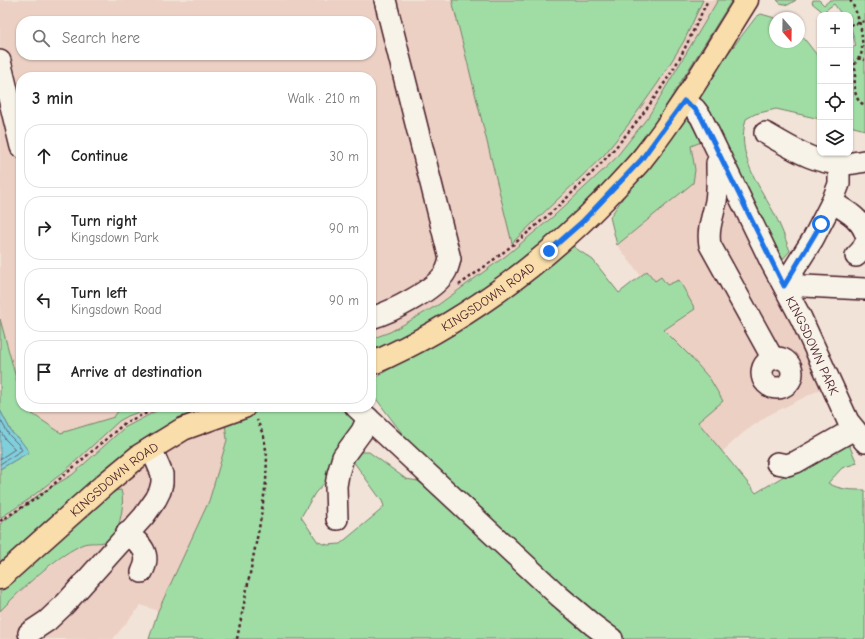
<!DOCTYPE html>
<meta charset="utf-8">
<style>
body{margin:0;font-family:"Comic Neue",sans-serif;background:#f6f6f6;color:#222}
.controls{position:absolute;right:12px;top:12px;display:grid;overflow:hidden;border-radius:8px;box-shadow:0 1px 3px #0004}
.controls button{width:36px;height:36px;display:grid;place-items:center;padding:0;border:0;border-bottom:1px solid #e0e0e0;background:#fff;color:#222;font:20px sans-serif}
.compass{position:absolute;left:769px;top:12px;width:36px;height:36px;border-radius:50%;background:#fff;box-shadow:0 1px 3px #0004;rotate:160deg}
.stop{position:absolute;width:12px;height:12px;margin:-9px;border:3px solid #1a73e8;border-radius:50%;background:#fff}
.stop.end{background:#1a73e8;border-color:#fff;box-shadow:0 1px 4px #0008}
.list{margin:0;padding:0;list-style:none}
h2{display:flex;justify-content:space-between;align-items:center;height:52px;margin:0;padding:0 16px;font-size:17px}
h2 small{font-size:13px;font-weight:400;color:#767676}
.list li{display:grid;grid-template-columns:26px 1fr auto;gap:12px;align-items:center;box-sizing:border-box;height:64px;margin:0 8px 8px;padding:0 8px;border:1px solid #e0e0e0;border-radius:16px}
.list b{display:block;font-size:15px;white-space:nowrap}
.list p{margin:0;font-size:13px;white-space:nowrap;color:#767676}
.list em{font-size:13px;font-style:normal;color:#767676}
.icon{flex:none;width:22px;height:22px;fill:none;stroke:currentColor;stroke-width:2;stroke-linecap:round;stroke-linejoin:round}
.map{position:relative;flex:none;width:865px;height:639px;overflow:hidden}
.search{position:absolute;background:#fff;box-shadow:0 1px 3px #0004;left:16px;top:16px;width:360px;height:44px;display:flex;align-items:center;gap:10px;box-sizing:border-box;padding:0 14px;border-radius:16px;color:#767676;font-size:15px}
.panel{position:absolute;background:#fff;box-shadow:0 1px 3px #0004;left:16px;top:72px;width:360px;height:340px;border-radius:16px}
.map>svg:first-child{display:block}
.built{fill:#ecd0c4;fill-rule:evenodd}
.green{fill:#a0dda5;stroke:#757e68}
.water{fill:#80d0dc;stroke:#6a8995}
.lines{fill:none;stroke-linecap:round;stroke-linejoin:round}
.shore{stroke:#606672;stroke-width:1}
.minor-casing{stroke:#4a1f2b;stroke-width:24}
.major-casing{stroke:#4a1f2b;stroke-width:25}
.path{stroke:#4a1f2b;stroke-width:2.5;stroke-dasharray:3 3;stroke-linecap:butt}
.minor{stroke:#f7f3e8;stroke-width:21}
.major{stroke:#f9deab;stroke-width:22}
.route{stroke:#1a73e8;stroke-width:5}
.labels{text-anchor:middle;stroke-width:3;stroke-linejoin:round;paint-order:stroke}
.street-label{font-size:13px;fill:#4a1f2b;stroke:#f7f3e8}
</style>
<div class="map">
<svg width="865" height="639" viewBox="0 0 865 639">
<rect width="100%" height="100%" fill="#f2e3d8"/>
<filter id="ink" filterUnits="userSpaceOnUse"><feTurbulence type="fractalNoise" baseFrequency=".025" numOctaves="2"/><feDisplacementMap in="SourceGraphic" scale="8" xChannelSelector="R" yChannelSelector="G"/><feConvolveMatrix kernelMatrix="1 2 1 2 8 2 1 2 1" color-interpolation-filters="sRGB"/></filter>
<g filter="url(#ink)">
<path class="built" d="M0,0H718L648,117L614,160L555,215L507,255L438,305L390,332L371,339V77H21V407H179L0,546ZM21,21H371V55H21Z
M701,142L735,213L789,316L823,388L767,416L743,433L722,452L698,421L723,400L710,379L690,356L664,330L695,309L667,285L655,281L647,271L641,276L617,245L650,218L695,170L691,146Z
M225,423L227,440L209,501L158,611L141,605L113,639H0V611L27,584L69,552L85,543L98,544L120,522L123,496L110,491L140,467L180,442Z"/>
<path class="green" d="M452,0H703L684,41L658,83L628,125L604,155L512,243Z
M718,0H732L652,128L621,165L562,228L571,245L593,260L619,293L647,271L655,281L661,277L667,285L679,280L695,309L664,330L690,356L710,379L723,401L698,422L756,493L846,438L857,463L842,468L828,483C840,490 851,490 865,490V639H149L158,611L209,501L227,440L225,423L270,407H337L343,410L356,421L357,448L315,493L301,517L318,542L328,545L340,544L381,510L384,506L382,501L353,461L360,452H369L406,479L418,481L432,492L444,480L403,438L404,436L374,396L371,388L377,377L386,371L453,332H422L371,355V339L390,332L438,305L507,255L555,215L614,160L648,117Z
M777,0H796L788,5L780,3Z
M813,0H819L824,5L830,0H865V130L850,126V48L856,46L851,28H850V15H842L834,4L823,12L812,3Z
M761,14L775,18V42H799V32L820,59V119L776,109L755,114L746,119C736,153 757,183 773,211C780,224 785,238 790,251L782,260H777L699,107L697,94L756,17Z
M686,118L691,123L701,142L691,146L695,170L693,183L617,245L610,217L661,141L682,119Z
M0,319L21,396V407H24L25,409L61,433L114,417L121,407H152L128,416L119,421L65,471L25,502L0,518V469L29,452L18,438L12,433L0,410Z
M164,407H225L164,428L152,433L123,456L29,537L4,565L110,491L121,490C125,502 121,526 112,537C103,547 91,540 81,545C50,561 24,587 0,611V524L41,493L72,475L124,428Z"/>
<path class="water" d="M0,410L12,433L21,441L29,452L0,469Z"/>
<g class="lines">
<path class="shore" d="M0,419L9,435L18,444L22,450L0,464
M0,430L5,439L15,449L0,459"/>
<g class="minor-casing">
<g id="minor">
<path d="M0,61L21,147"/>
<path id="s1" d="M684,101L695,109L701,117L771,262L801,318L848,421L865,442"/>
<path d="M765,133C789,146 814,164 843,164C850,164 858,162 865,161"/>
<path d="M720,157L717,163C717,175 718,188 716,201C713,216 707,230 710,245L773,359"/>
<path d="M839,163V184L832,202L813,239L784,285L865,289"/>
<path d="M832,202C846,211 859,217 865,232"/>
<path d="M856,256L861,251L865,244"/>
<path d="M371,318C391,312 436,290 446,271C448,267 449,263 450,259L385,0"/>
<circle cx="777" cy="373" r="15"/>
<path d="M356,407L559,596L593,625L612,639"/>
<path d="M777,463L787,465L796,462L854,429"/>
<path d="M337,519L336,486L338,474L343,457L362,431L368,418"/>
<path d="M127,533C141,544 152,554 142,572"/>
<path d="M29,633L47,621L65,604L144,516L156,499L160,491L162,483V474L151,448"/>
</g>
</g>
<g class="major-casing">
<g id="major">
<path id="s2" d="M371,364C458,326 539,267 605,199C617,186 630,173 642,159C682,109 713,54 747,0"/>
<path id="s3" d="M0,578L105,484L139,456L183,429L244,407"/>
</g>
</g>
<path class="path" d="M850,0C859,14 865,38 861,55C859,58 857,60 855,62
M850,25L865,21
M858,58L865,60
M850,59L855,62C857,75 849,99 865,105
M459,285C542,227 621,155 674,68C687,46 697,22 708,0
M0,521L40,496L126,422L161,407
M237,639L260,523L266,482L267,456L264,437L257,420"/>
<use href="#minor" class="minor"/>
<use href="#major" class="major"/>
</g>
</g>
<g class="lines" filter="url(#ink)">
<path class="route" d="M549,251L582,222L641,160L684,101L695,109L701,117L784,286L821,224"/>
</g>
<g class="labels">
<g class="street-label">
<text dy="5" stroke="none"><textPath href="#s2" startOffset="135">KINGSDOWN ROAD</textPath></text>
<text dy="5" stroke="none"><textPath href="#s1" startOffset="278">KINGSDOWN PARK</textPath></text>
<text dy="5" stroke="none"><textPath href="#s3" startOffset="151">KINGSDOWN ROAD</textPath></text>
</g>
</g>
</svg>
<div class="controls">
<button>+</button>
<button>−</button>
<button><svg class="icon" aria-label="locate" viewBox="0 0 24 24"><circle cx="12" cy="12" r="6"/><path d="M12 2v4M12 18v4M2 12h4M18 12h4"/></svg></button>
<button><svg class="icon" aria-label="layers" viewBox="0 0 24 24"><path d="M12 4l9 5-9 5-9-5zM3 14l9 5 9-5"/></svg></button>
</div>
<svg class="compass" viewBox="-18 -18 36 36"><path d="M0-13l5 13h-10z" fill="#e53935"/><path d="M0 13l5-13h-10z" fill="#767676"/></svg>
<div class="stop" style="left:821px;top:224px"></div>
<div class="stop end" style="left:549px;top:251px"></div>
<div class="search"><svg class="icon" aria-label="search" viewBox="0 0 24 24"><circle cx="10" cy="10" r="6"/><path d="M15 15l6 6"/></svg>Search here</div>
<section class="panel">
<h2>3 min<small>Walk · 210 m</small></h2>
<ul class="list">
<li><svg class="icon" aria-label="ahead" viewBox="0 0 24 24"><path d="M12 20V5M6 11l6-6 6 6"/></svg><div><b>Continue</b></div><em>30 m</em></li>
<li><svg class="icon" aria-label="right" viewBox="0 0 24 24"><path d="M7 20v-9h11M14 6l5 5-5 5"/></svg><div><b>Turn right</b><p>Kingsdown Park</p></div><em>90 m</em></li>
<li><svg class="icon" aria-label="left" viewBox="0 0 24 24"><path d="M17 20v-9H6M10 6l-5 5 5 5"/></svg><div><b>Turn left</b><p>Kingsdown Road</p></div><em>90 m</em></li>
<li><svg class="icon" aria-label="arrive" viewBox="0 0 24 24"><path d="M6 21V4h12l-3 4 3 4H6"/></svg><div><b>Arrive at destination</b></div></li>
</ul>
</section>
</div>
